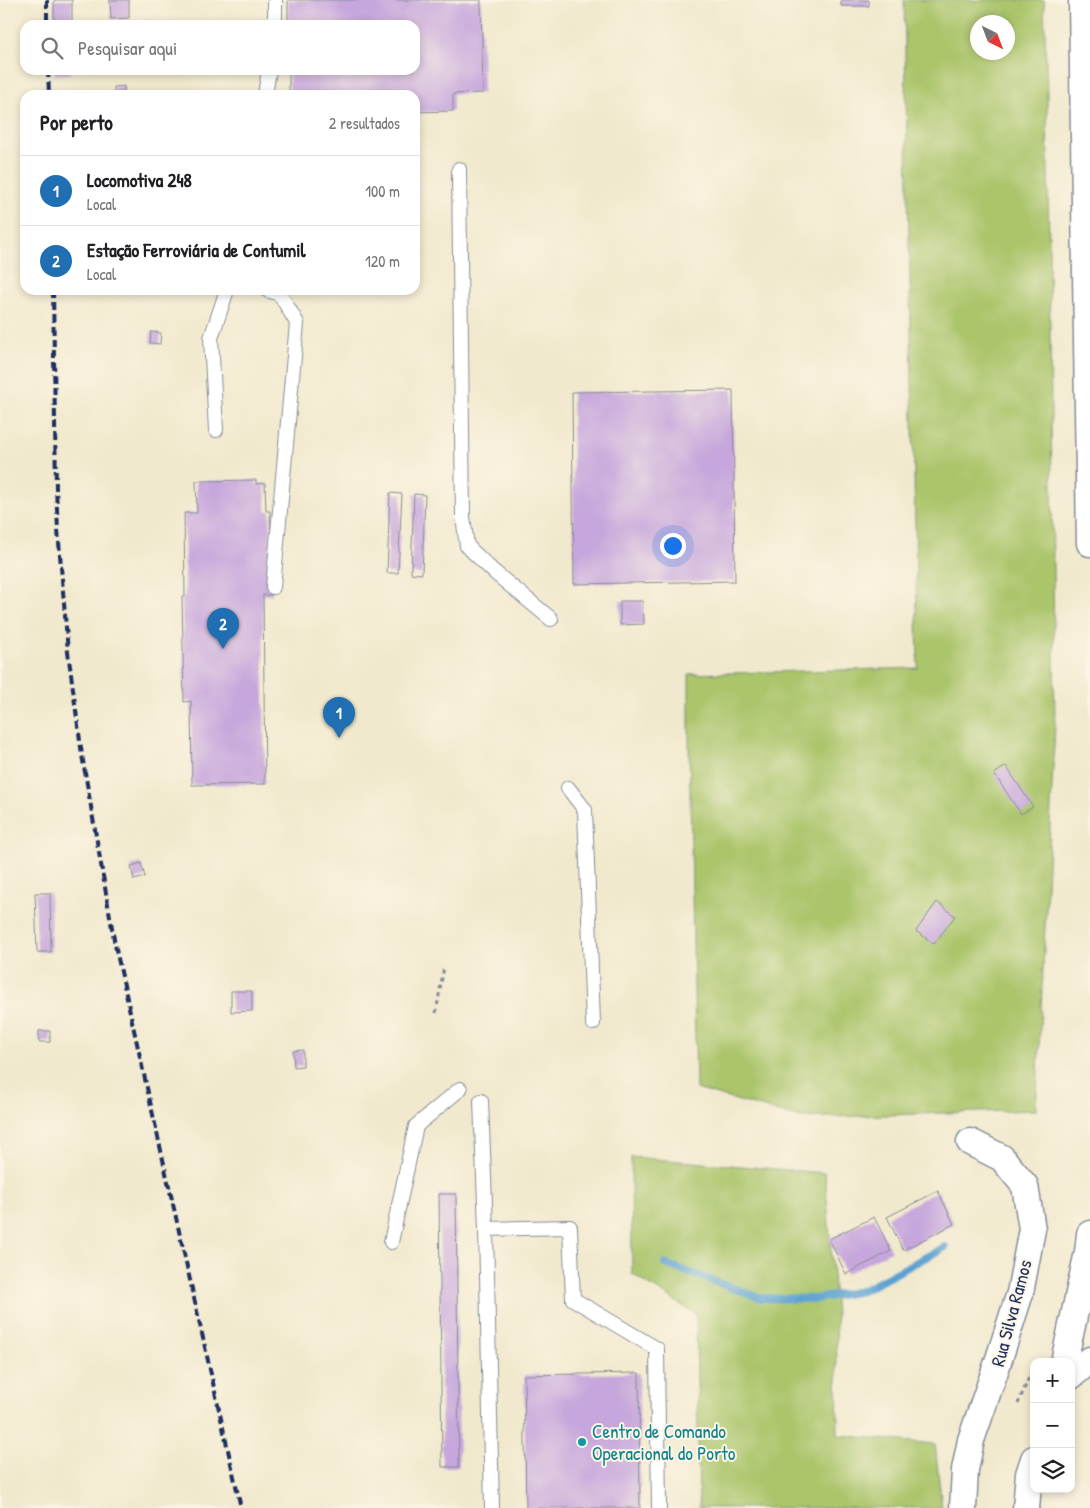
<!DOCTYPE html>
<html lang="pt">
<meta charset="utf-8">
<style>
body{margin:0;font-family:"Patrick Hand",sans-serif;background:#f2f2f2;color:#202124}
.controls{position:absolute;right:15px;bottom:15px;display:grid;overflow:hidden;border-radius:10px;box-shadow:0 2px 8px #0003}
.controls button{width:45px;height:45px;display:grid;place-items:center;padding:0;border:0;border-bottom:1px solid #e0e0e0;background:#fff;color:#202124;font:25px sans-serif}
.compass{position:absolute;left:970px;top:15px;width:45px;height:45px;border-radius:50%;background:#fff;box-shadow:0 2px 8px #0003;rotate:138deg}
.you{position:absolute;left:672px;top:545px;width:18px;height:18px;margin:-12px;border:4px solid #fff;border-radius:50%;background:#1a73e8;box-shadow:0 0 0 8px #1a73e833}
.badge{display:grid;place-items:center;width:32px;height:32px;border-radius:50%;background:#1f6fb2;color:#fff;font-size:16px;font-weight:700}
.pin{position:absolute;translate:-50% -41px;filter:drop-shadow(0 1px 2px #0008)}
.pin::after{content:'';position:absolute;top:26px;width:18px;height:15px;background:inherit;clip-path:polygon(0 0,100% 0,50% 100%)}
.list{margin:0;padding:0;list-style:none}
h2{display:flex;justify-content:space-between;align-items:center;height:65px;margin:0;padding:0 20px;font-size:21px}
h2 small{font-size:16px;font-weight:400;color:#757577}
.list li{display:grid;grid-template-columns:32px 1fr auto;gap:15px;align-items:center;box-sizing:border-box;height:70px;padding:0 20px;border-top:1px solid #e0e0e0}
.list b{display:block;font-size:19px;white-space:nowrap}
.list p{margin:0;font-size:16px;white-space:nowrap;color:#757577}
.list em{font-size:16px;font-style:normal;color:#757577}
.icon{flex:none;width:28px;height:28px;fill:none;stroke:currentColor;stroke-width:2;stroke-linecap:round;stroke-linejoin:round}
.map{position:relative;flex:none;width:1090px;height:1508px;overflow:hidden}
.search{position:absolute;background:#fff;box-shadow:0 2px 8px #0003;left:20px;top:20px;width:400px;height:55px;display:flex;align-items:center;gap:12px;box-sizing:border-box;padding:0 18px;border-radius:15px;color:#757577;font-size:19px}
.panel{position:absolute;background:#fff;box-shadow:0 2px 8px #0003;left:20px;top:90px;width:400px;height:205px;border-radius:15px}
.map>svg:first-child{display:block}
.green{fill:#aac56b;stroke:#627a64;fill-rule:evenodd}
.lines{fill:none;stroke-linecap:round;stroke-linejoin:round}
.stream{stroke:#5aa1d0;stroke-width:8}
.building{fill:#c6a6dc}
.lane-casing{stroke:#868c96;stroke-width:16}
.street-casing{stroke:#868c96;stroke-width:29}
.path{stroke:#868c96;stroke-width:3;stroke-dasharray:4 4;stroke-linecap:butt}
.lane{stroke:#fff;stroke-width:14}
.street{stroke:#fff;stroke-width:26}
.rail{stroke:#1b2f5e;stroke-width:4;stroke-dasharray:8 4;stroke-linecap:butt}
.culture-dot{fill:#0f9aa8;stroke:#fcf5e5;stroke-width:2}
.labels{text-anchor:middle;stroke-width:4;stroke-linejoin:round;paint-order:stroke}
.street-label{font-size:19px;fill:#1b2f5e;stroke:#fcf5e5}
.culture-label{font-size:19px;fill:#0d838f;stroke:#fcf5e5;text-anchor:start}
</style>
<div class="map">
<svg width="1090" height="1508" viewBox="0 0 1090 1508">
<rect width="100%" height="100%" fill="#fcf5e5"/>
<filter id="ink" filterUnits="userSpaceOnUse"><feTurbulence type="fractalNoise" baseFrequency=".02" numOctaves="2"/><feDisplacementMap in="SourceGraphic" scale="10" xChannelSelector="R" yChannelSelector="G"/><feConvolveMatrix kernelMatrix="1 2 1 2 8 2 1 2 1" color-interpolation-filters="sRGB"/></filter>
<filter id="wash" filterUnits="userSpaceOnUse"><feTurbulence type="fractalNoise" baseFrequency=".0096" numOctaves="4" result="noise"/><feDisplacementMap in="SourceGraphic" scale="20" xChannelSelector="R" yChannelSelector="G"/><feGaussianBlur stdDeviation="1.12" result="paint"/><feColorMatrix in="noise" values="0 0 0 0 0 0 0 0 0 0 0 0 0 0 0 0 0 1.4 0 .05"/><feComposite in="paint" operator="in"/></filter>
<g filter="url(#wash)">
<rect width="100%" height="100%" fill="#f1e9cd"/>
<path class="green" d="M904,0H1044L1047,93L1055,726L1036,1110L801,1118L696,1089L689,743V674L918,668ZM978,22H1008V52H978Z
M631,1157L825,1173L836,1314L838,1435L935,1444L942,1508H699L696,1314L632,1274Z"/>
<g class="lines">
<path class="stream" d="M665,1264L761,1298L815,1299L862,1291L945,1247"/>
</g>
<g id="blocks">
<path class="building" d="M54,0H72V25H54Z
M110,0H129V18L111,19Z
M288,0H481L483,93L453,94V111L415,112V95H289V70H415V25H288Z
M841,0H869V6H841Z
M55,70H70V74L55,75Z
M124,86V95H114V87Z
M151,332L161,333L160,344L150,343Z
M733,390L735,581L574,584L572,392Z
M256,480V484L265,483L266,511H270L272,595H263L265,784L192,785L191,701L184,702L182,596H185L184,513H197L196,481Z
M390,493L402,494L398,573H387Z
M414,494L425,495L422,574L411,573Z
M620,601H643L644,624L620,625Z
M1006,766L1033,807L1021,814L994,774Z
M141,863L145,877L134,880L131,866Z
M35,893H50L51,952H37Z
M937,902L955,916L934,944L916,931Z
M231,991H252V1011L231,1012Z
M39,1031H50V1042H39Z
M303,1050V1066L294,1067L293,1051Z
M938,1191L954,1224L903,1250L887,1217Z
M439,1194H456L459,1467H442Z
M874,1217L891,1251L846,1274L829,1239Z
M639,1373L640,1508H526L524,1375Z"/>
</g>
</g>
<g filter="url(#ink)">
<use href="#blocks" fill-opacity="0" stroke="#868c96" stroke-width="1"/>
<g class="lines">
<g class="lane-casing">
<path id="lane" d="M275,0V25
M265,95L269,70
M459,169L463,517L467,546L494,572L551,619
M267,290L280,294L297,323L273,587
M216,430L211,338L227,290
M568,788L585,810L593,1023
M481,1101L486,1229L492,1508
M486,1229L570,1227L573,1299L657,1349L659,1508
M391,1242L416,1126L460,1089"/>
</g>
<g class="street-casing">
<path id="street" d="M1082,0L1090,543
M1064,1362L1088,1252L1090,1234
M1071,1376L1090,1360
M963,1508L965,1470L971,1440L998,1362L1020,1293L1032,1229L1025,1186L1002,1158L970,1142
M1026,1508L1029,1474L1034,1459"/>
</g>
<path class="path" d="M436,1013L444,966
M1018,1404L1034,1365"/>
<use href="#lane" class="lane"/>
<use href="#street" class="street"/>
<path class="rail" d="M47,0V25
M48,70L49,95
M53,290L56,489L58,530L68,652L82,755L115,945L241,1508"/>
</g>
</g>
<circle class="culture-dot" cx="582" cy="1442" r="5"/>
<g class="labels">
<g class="street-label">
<text transform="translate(1011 1313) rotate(-75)" y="7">Rua Silva Ramos</text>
</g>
<g class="culture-label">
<text x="592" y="1438">Centro de Comando<tspan x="592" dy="22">Operacional do Porto</tspan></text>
</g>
</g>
</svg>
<div class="controls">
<button>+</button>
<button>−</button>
<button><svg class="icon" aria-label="layers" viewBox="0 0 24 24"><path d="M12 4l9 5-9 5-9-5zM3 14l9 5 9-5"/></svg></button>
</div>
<svg class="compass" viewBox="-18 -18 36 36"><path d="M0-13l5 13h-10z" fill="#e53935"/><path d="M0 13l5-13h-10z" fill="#757577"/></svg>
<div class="you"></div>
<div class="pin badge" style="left:339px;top:738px">1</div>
<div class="pin badge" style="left:223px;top:649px">2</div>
<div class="search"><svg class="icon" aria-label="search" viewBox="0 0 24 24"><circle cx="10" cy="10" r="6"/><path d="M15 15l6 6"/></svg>Pesquisar aqui</div>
<section class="panel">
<h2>Por perto<small>2 resultados</small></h2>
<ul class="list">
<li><span class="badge">1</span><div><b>Locomotiva 248</b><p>Local</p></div><em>100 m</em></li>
<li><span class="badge">2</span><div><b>Estação Ferroviária de Contumil</b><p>Local</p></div><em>120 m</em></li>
</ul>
</section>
</div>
